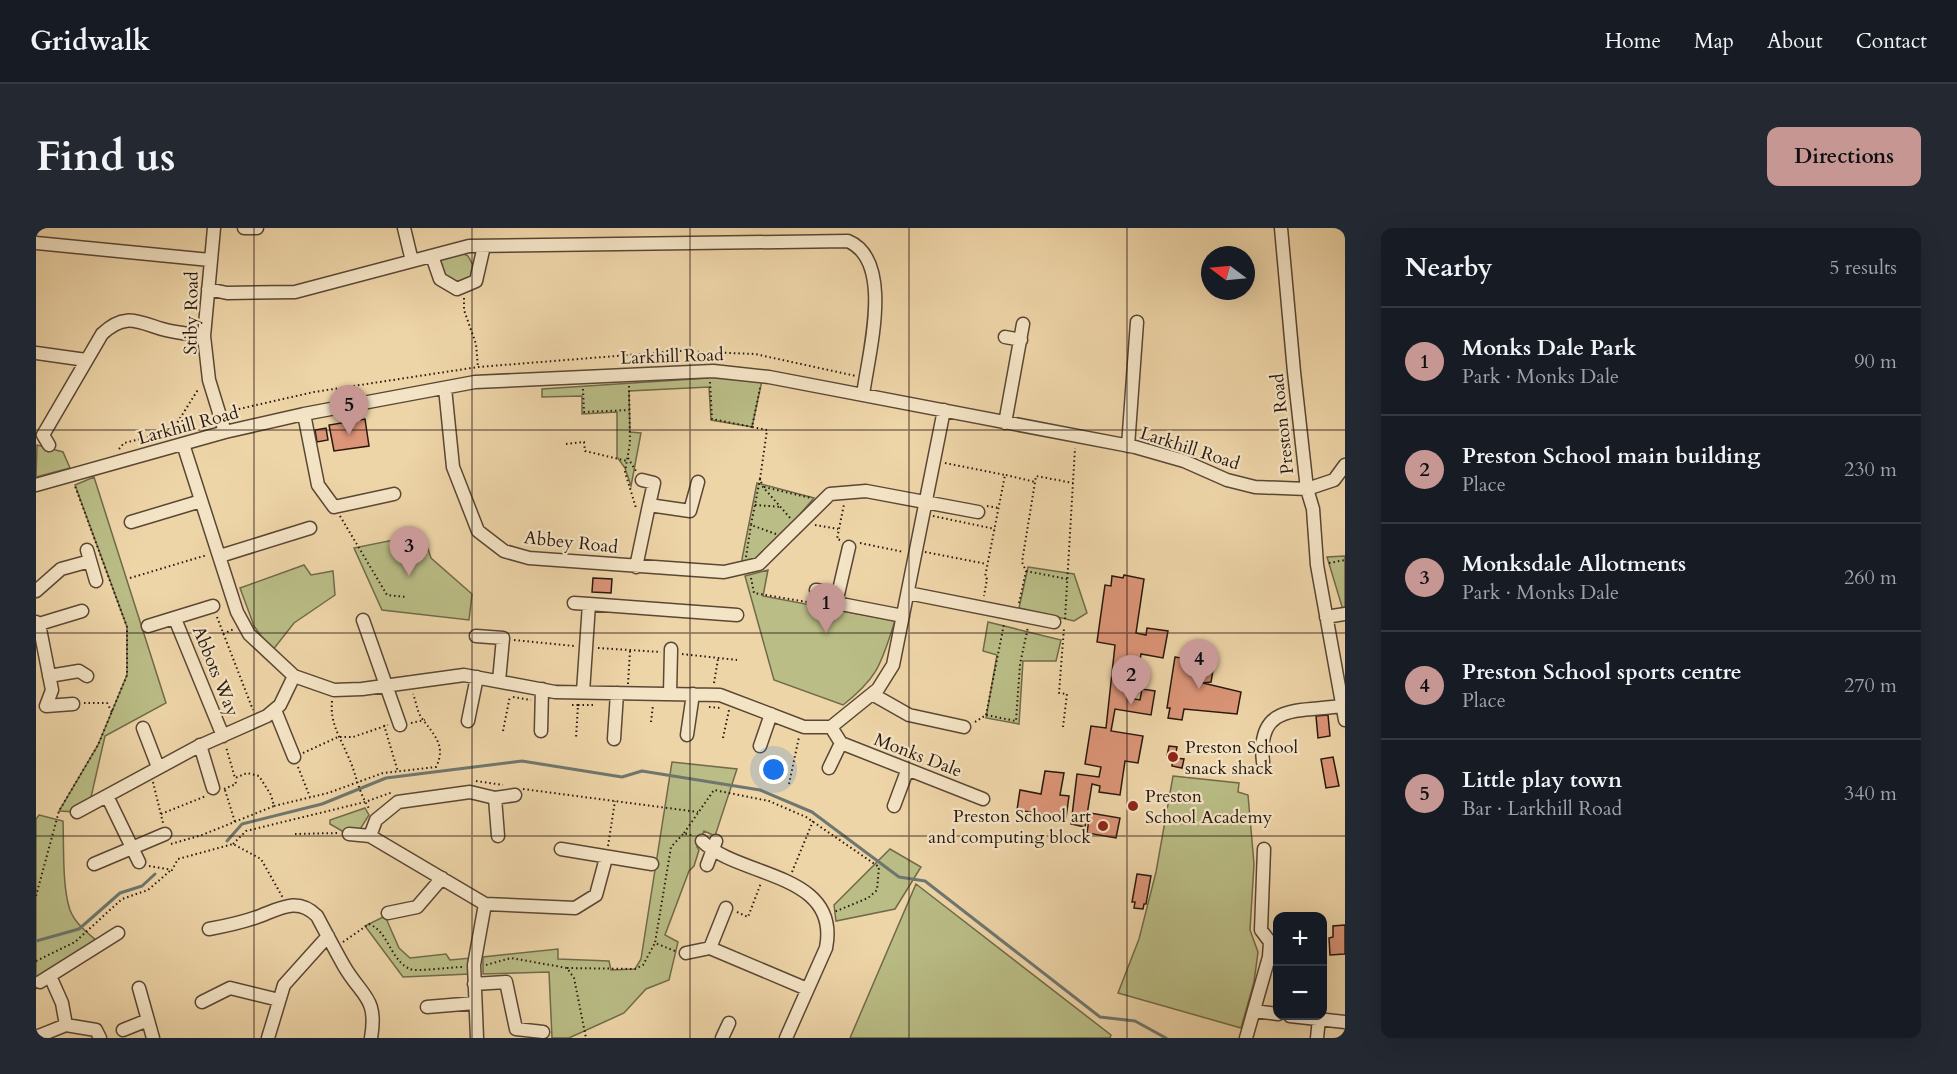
<!DOCTYPE html>
<meta charset="utf-8">
<style>
body{margin:0;font-family:Cardo,serif;background:#242831;color:#f1f3f6}
.controls{position:absolute;right:18px;bottom:18px;display:grid;overflow:hidden;border-radius:12px;box-shadow:0 6px 24px #0002}
.controls button{width:54px;height:54px;display:grid;place-items:center;padding:0;border:0;border-bottom:2px solid #363941;background:#171b24;color:#f1f3f6;font:30px sans-serif}
.compass{position:absolute;left:1165px;top:18px;width:54px;height:54px;border-radius:50%;background:#171b24;box-shadow:0 6px 24px #0002;rotate:286deg}
.you{position:absolute;left:738px;top:542px;width:21px;height:21px;margin:-15px;border:4px solid #fff;border-radius:50%;background:#1a73e8;box-shadow:0 0 0 9px #1a73e833}
.badge{display:grid;place-items:center;width:39px;height:39px;border-radius:50%;background:#c59692;color:#111;font-size:20px;font-weight:700}
.pin{position:absolute;translate:-50% -50px;filter:drop-shadow(0 2px 3px #0008)}
.pin::after{content:'';position:absolute;top:32px;width:21px;height:18px;background:inherit;clip-path:polygon(0 0,100% 0,50% 100%)}
.list{margin:0;padding:0;list-style:none}
h2{display:flex;justify-content:space-between;align-items:center;height:78px;margin:0;padding:0 24px;font-size:26px}
h2 small{font-size:20px;font-weight:400;color:#9ea1a6}
.list li{display:grid;grid-template-columns:39px 1fr auto;gap:18px;align-items:center;box-sizing:border-box;height:108px;padding:0 24px;border-top:2px solid #363941}
.list b{display:block;font-size:22px;white-space:nowrap}
.list p{margin:0;font-size:20px;white-space:nowrap;color:#9ea1a6}
.list em{font-size:20px;font-style:normal;color:#9ea1a6}
.map{position:relative;flex:none;width:1309px;height:810px;overflow:hidden;border-radius:12px}
header{display:flex;align-items:center;gap:36px;box-sizing:border-box;height:84px;padding:0 30px;background:#171b24;border-bottom:2px solid #363941}
header strong{font-size:28px}
nav{display:flex;gap:33px;margin-inline-start:auto;font-size:21px}
.intro{display:flex;align-items:center;justify-content:space-between;box-sizing:border-box;height:144px;padding:0 36px}
h1{margin:0;font-size:42px}
.button{padding:15px 27px;border-radius:12px;background:#c59692;color:#111;font-size:21px;font-weight:700}
main{display:flex;gap:36px;padding:0 36px}
aside{flex:1;background:#171b24;border-radius:12px;box-shadow:0 6px 24px #0002}
.map>svg:first-child{display:block}
.green{fill:#babd86;stroke:#716a4a;stroke-width:1.5}
.lines{fill:none;stroke-linecap:round;stroke-linejoin:round}
.stream{stroke:#6e776f;stroke-width:3}
.building{fill:#dc9578;stroke:#28180e;stroke-width:1.5}
.minor-casing{stroke:#5a4734;stroke-width:15}
.path{stroke:#28180e;stroke-width:2;stroke-dasharray:1.5 3;stroke-linecap:butt}
.minor{stroke:#f4e4c6;stroke-width:12}
.grid{fill:none;stroke:#28180e;stroke-width:1.5;stroke-opacity:0.55}
.poi-dot{fill:#8f2418;stroke:#f4e4c6;stroke-width:2}
.labels{text-anchor:middle;stroke-width:4.5;stroke-linejoin:round;paint-order:stroke}
.street-label{font-size:18px;fill:#28180e;stroke:#f4e4c6}
.poi-label{font-size:18px;fill:#28180e;stroke:#f4e4c6;text-anchor:start}
</style>
<header>
<strong>Gridwalk</strong>
<nav><a>Home</a><a>Map</a><a>About</a><a>Contact</a></nav>
</header>
<div class="intro"><h1>Find us</h1><a class="button">Directions</a></div>
<main>
<div class="map">
<svg width="1309" height="810" viewBox="0 0 1309 810">
<rect width="100%" height="100%" fill="#eed5a8"/>
<filter id="stains"><feTurbulence type="fractalNoise" baseFrequency=".00333" numOctaves="4"/><feColorMatrix values="0 0 0 0 .2 0 0 0 0 .09 0 0 0 0 .02 0 0 0 .5 -.17"/></filter>
<radialGradient id="worn" r=".72"><stop offset=".6" stop-color="#630" stop-opacity="0"/><stop offset="1" stop-color="#630" stop-opacity=".3"/></radialGradient>
<path class="green" d="M426,25L432,28L438,39L436,52L414,60L403,35L406,30Z
M672,143L727,148L716,199L675,192L673,159L593,163L594,204L605,205L595,258L589,240L581,229V184L546,186V168L506,169V161L672,150Z
M1,217L27,224L34,240L0,249Z
M58,249L130,475L69,508L53,578L41,584L23,583L62,517L91,447V399L39,257Z
M721,255L778,270L723,334L708,340L706,331Z
M387,306L395,330L436,366L433,392L346,382L318,320Z
M1309,328V381L1307,382L1291,329Z
M268,337L275,347L297,343L299,367L258,395L236,423L218,398L204,360Z
M992,339L1038,346L1051,385L1038,393L983,380Z
M732,342L727,368L859,393C845,435 843,449 807,477L738,452L709,348Z
M952,394L1025,412L1020,433H987L983,496L950,490L961,427L947,423Z
M636,534L701,541L679,608L668,603L661,619L663,622L658,638L653,643L629,707L642,714L633,752L610,761L588,785L533,810H516L513,744L447,746V729L522,721V731L573,733L575,742L599,741L605,731Z
M1137,548L1203,555L1202,564L1212,567L1218,636L1214,702L1222,724L1218,754L1205,800L1082,765L1103,711L1120,644Z
M329,580L333,587L323,603H306L294,596V592Z
M3,587L27,593C28,617 26,659 34,682C40,698 57,709 69,720L0,761V591Z
M854,621L885,639L859,681L800,693L798,677Z
M880,656L1075,807L1074,810H814Z
M349,688L363,720L374,730L410,726L414,732L435,730L434,746L367,749L329,698Z"/>
<g class="lines">
<path class="stream" d="M191,613L206,596L286,576L350,550L486,533L586,549L606,543L724,562L776,584L863,649L889,653L1064,789L1099,793L1130,810
M0,713L43,701L84,665L106,658L119,646"/>
</g>
<path class="building" d="M329,191L333,218L298,223L293,197Z
M290,200L292,212L281,214L279,202Z
M1088,347L1108,351L1100,405L1110,407L1111,400L1132,403L1127,430L1105,426L1098,471L1104,472L1106,461L1119,463L1115,487L1079,481L1075,503L1107,508L1102,535L1089,533L1084,567L1063,564L1064,558L1056,556L1049,599L1035,596L1041,546L1063,549L1065,539L1049,536L1055,498L1070,500L1079,417L1061,414L1069,357L1075,358L1076,348L1087,350Z
M557,350L576,351L575,365L556,364Z
M1139,429L1178,436L1175,454L1167,455L1205,464L1201,486L1148,481L1146,492L1132,490L1134,480H1131Z
M1292,487L1294,508L1282,510L1280,488Z
M1133,518L1141,519L1139,530L1148,531L1146,540L1136,538L1137,530L1131,528Z
M1297,529L1303,558L1290,560L1285,531Z
M1009,543L1028,545L1024,567L1033,568L1030,590L981,582L984,562L1005,566Z
M1054,585L1084,590L1080,610L1051,605Z
M1101,646L1115,648L1110,676H1108L1107,681L1098,680L1099,674H1096Z
M1309,697V726L1294,727L1293,710L1297,709V698Z"/>
<g class="lines">
<g class="minor-casing">
<path id="minor" d="M178,0L168,108L173,152L189,204
M208,0H221
M368,0L376,33
M1245,0L1258,144L1271,261L1277,281L1281,337L1309,492
M0,15L174,32
M396,28L404,51L421,61L440,53L448,18
M172,61L191,65L259,64L433,18L812,13C859,33 832,127 827,167
M969,109L985,112
M0,125L50,132
M409,160L417,239L442,303L468,323L493,330L688,344L723,336L794,266L830,263L942,284
M268,186L282,257L298,279L358,266
M969,195L987,96
M147,216L201,384L213,406L258,448L298,462L326,461L428,447L519,464L684,467L768,499H795L842,461L857,437L908,182
M13,217L7,207L66,106C88,85 100,93 126,101C140,105 154,106 168,108
M1092,218L1101,94
M606,252L618,255L613,277
M0,257L189,204L268,186L439,154L677,143L733,149L1099,219L1148,233L1191,252L1219,259L1271,261L1298,252L1309,237
M95,294L165,273
M813,319L800,375L867,388
M51,322L60,353
M184,328L274,300
M600,339L613,277L654,283L662,254
M780,362L802,366
M0,363L25,341L54,333
M872,365L1018,394
M538,375L553,376
M1290,389L1309,386
M139,391L187,508
M327,392L364,497
M0,394L3,396L16,462L10,478L37,476
M3,396L46,383
M112,398L177,378
M440,408L467,410L463,453
M13,448L43,443L51,448
M547,464L553,376L701,387
M634,466L635,421
M836,466L873,487L928,499
M239,482L258,529
M432,493L441,449
M795,499L805,515L947,571
M107,500L122,539
M505,503L506,461
M651,507L657,466
M578,511L581,465
M164,517L177,560
M724,518L735,486
M1227,534C1220,475 1262,484 1306,478
M793,540L805,515
M72,570L103,634
M459,570L479,567
M858,578L871,543
M41,584L161,519L231,488L244,477L258,448
M313,606L334,608
M462,608L459,570L434,564L362,574L340,592L334,608L449,676L539,680L560,667L570,630
M666,613C703,650 805,644 790,720L750,810
M525,621L616,636
M58,636L129,606
M671,637L680,613
M352,685L381,679L406,650
M173,701C190,698 208,694 224,688C245,680 262,669 281,688C290,705 299,722 308,738C326,769 342,769 335,810
M674,720L690,680
M650,725L674,720L771,761
M14,748L26,775L30,797
M4,754L82,705
M438,756L470,754L480,801L507,804
M103,760L117,810
M166,774L194,760L243,772
M391,779L439,775
M1218,783L1242,786
M1254,788L1309,794
M87,802L112,792
M0,809L30,797L60,802L64,810
M232,810L248,757L292,708
M441,810L438,737L449,676
M686,810L693,795
M1210,810L1233,729L1234,714L1225,702L1228,621
M1281,810L1283,791"/>
</g>
<path class="path" d="M428,70V82L440,116L442,140
M674,154L676,191L716,199
M593,158L594,215L589,244L600,280
M547,161L548,184L593,182
M194,183L278,164L442,139L643,123L719,126L820,148
M530,216L548,214L549,223L591,233
M83,221L88,215L136,203L163,160
M592,230L600,243
M909,235L969,247L949,349L951,351L948,368
M970,247L999,254
M724,251L731,202L716,199L724,160
M728,259L775,270
M719,277L746,279
M951,278L963,280
M304,288L351,367L370,369
M897,288L959,301
M779,297L802,301
M740,306L715,297L724,251L727,259L755,291
M804,312L801,311L808,276
M824,315L868,324
M889,324L951,336
M710,329L715,297
M1293,335L1309,332
M990,343L1031,351
M94,350L171,327
M715,350L718,365L789,377
M983,375L990,343L986,334L1000,248L1037,255
M181,389L217,482
M1029,391L1039,220
M187,406L198,401
M478,412L538,418
M562,420L625,424
M646,426L701,432
M678,455L682,431
M592,456L594,423
M477,469L495,472
M296,473C294,495 303,507 311,526C321,546 321,562 334,582
M48,475H71L76,484
M536,477H542L540,510
M542,477H560
M673,479L685,480
M950,487L968,396
M615,494L617,477
M939,494L950,487L980,493L984,436L992,399
M375,495L389,492
M348,497L362,544
M1027,499L1031,466L1023,465L1028,400
M467,503L474,468
M687,510L693,482
M267,525L302,509H317L352,497
M262,539L274,569
M440,553L467,557
M117,554L127,595
M753,556L763,509
M188,561L200,556L199,551
M487,561L662,584
M189,562L199,594
M238,578L292,565L347,545L400,539C411,517 397,506 385,489C381,483 380,473 377,466
M125,586L170,568
M648,605L678,562L733,573L770,589L843,639L841,662L832,670L798,684
M259,606L302,605
M135,616L166,607L238,578L235,567L223,548L211,545L199,550L190,519
M197,616L210,603L329,574L357,564
M572,618L579,573
M113,638L136,642L142,631L197,616L225,631L247,670
M756,644L777,593
M0,668L23,583L62,517L91,447V399L39,258
M701,684L712,689L725,655
M307,714L333,696C353,704 354,732 374,741C380,744 416,739 427,739
M639,723L619,715L635,619L648,605L657,608
M0,733L39,714L86,671L112,662L135,642
M450,737L475,730L531,740L538,750L550,810
M531,740L599,741L607,737L619,715"/>
<use href="#minor" class="minor"/>
</g>
<path class="grid" d="M218,0V810M436,0V810M654,0V810M873,0V810M1091,0V810M0,202H1309M0,405H1309M0,608H1309"/>
<g class="poi-dot">
<circle cx="1137" cy="529" r="6"/>
<circle cx="1097" cy="578" r="6"/>
<circle cx="1067" cy="598" r="6"/>
</g>
<g class="labels">
<g class="street-label">
<text transform="translate(155 85) rotate(-89)" y="6">Stiby Road</text>
<text transform="translate(636 128) rotate(-2)" y="6">Larkhill Road</text>
<text transform="translate(1246 196) rotate(-96)" y="6">Preston Road</text>
<text transform="translate(152 197) rotate(-15)" y="6">Larkhill Road</text>
<text transform="translate(1154 220) rotate(18)" y="6">Larkhill Road</text>
<text transform="translate(535 314) rotate(6)" y="6">Abbey Road</text>
<text transform="translate(180 443) rotate(68)" y="6">Abbots Way</text>
<text transform="translate(882 527) rotate(21)" y="6">Monks Dale</text>
</g>
<g class="poi-label">
<text x="1149" y="525">Preston School<tspan x="1149" dy="21">snack shack</tspan></text>
<text x="1109" y="574">Preston<tspan x="1109" dy="21">School Academy</tspan></text>
<text x="1055" y="594" text-anchor="end">Preston School art<tspan x="1055" dy="21">and computing block</tspan></text>
</g>
</g>
<rect width="100%" height="100%" filter="url(#stains)"/>
<rect width="100%" height="100%" fill="url(#worn)"/>
</svg>
<div class="controls">
<button>+</button>
<button>−</button>
</div>
<svg class="compass" viewBox="-18 -18 36 36"><path d="M0-13l5 13h-10z" fill="#e53935"/><path d="M0 13l5-13h-10z" fill="#9ea1a6"/></svg>
<div class="you"></div>
<div class="pin badge" style="left:790px;top:405px">1</div>
<div class="pin badge" style="left:1095px;top:477px">2</div>
<div class="pin badge" style="left:373px;top:348px">3</div>
<div class="pin badge" style="left:1163px;top:461px">4</div>
<div class="pin badge" style="left:313px;top:207px">5</div>
</div>
<aside>
<h2>Nearby<small>5 results</small></h2>
<ul class="list">
<li><span class="badge">1</span><div><b>Monks Dale Park</b><p>Park · Monks Dale</p></div><em>90 m</em></li>
<li><span class="badge">2</span><div><b>Preston School main building</b><p>Place</p></div><em>230 m</em></li>
<li><span class="badge">3</span><div><b>Monksdale Allotments</b><p>Park · Monks Dale</p></div><em>260 m</em></li>
<li><span class="badge">4</span><div><b>Preston School sports centre</b><p>Place</p></div><em>270 m</em></li>
<li><span class="badge">5</span><div><b>Little play town</b><p>Bar · Larkhill Road</p></div><em>340 m</em></li>
</ul>
</aside>
</main>
